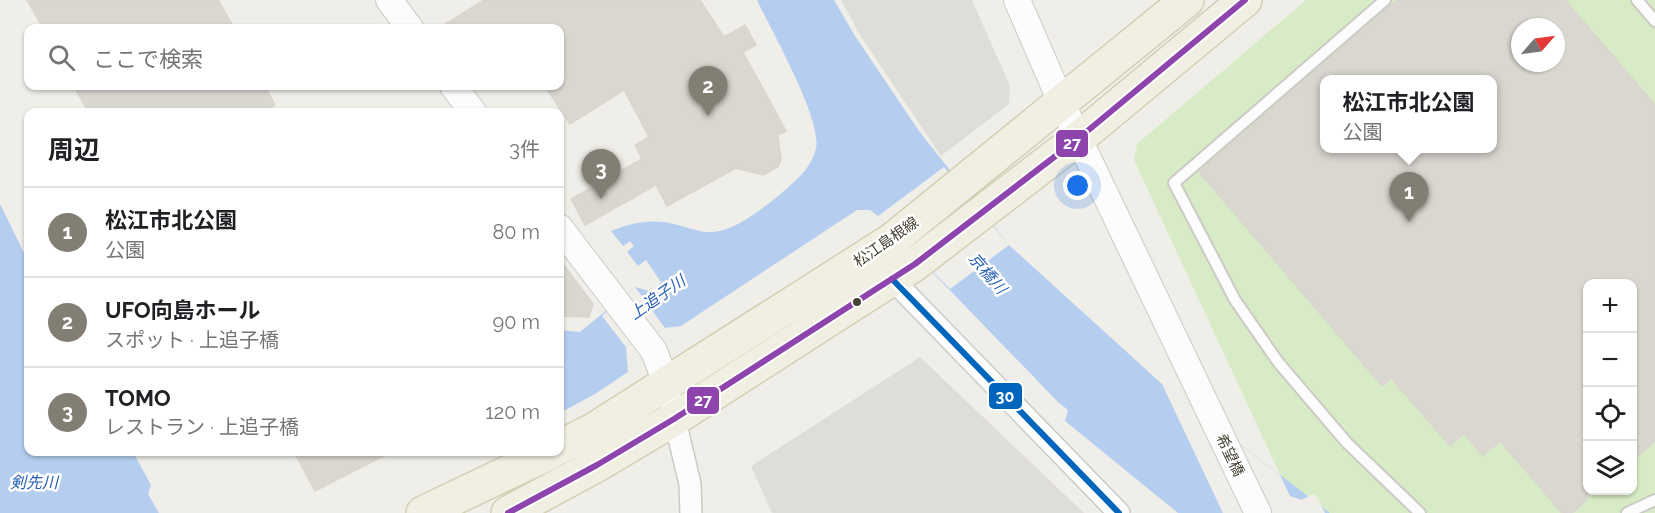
<!DOCTYPE html>
<html lang="ja">
<meta charset="utf-8">
<style>
body{margin:0;font-family:Raleway,"Noto Sans JP",sans-serif;background:#f2f2f2;color:#202124}
.controls{position:absolute;right:18px;bottom:18px;display:grid;overflow:hidden;border-radius:12px;box-shadow:0 2px 4px #0004}
.controls button{width:54px;height:54px;display:grid;place-items:center;padding:0;border:0;border-bottom:2px solid #e0e0e0;background:#fff;color:#202124;font:30px sans-serif}
.compass{position:absolute;left:1511px;top:18px;width:54px;height:54px;border-radius:50%;background:#fff;box-shadow:0 2px 4px #0004;rotate:62deg}
.you{position:absolute;left:1078px;top:186px;width:21px;height:21px;margin:-15px;border:4px solid #fff;border-radius:50%;background:#1a73e8;box-shadow:0 0 0 9px #1a73e833}
.badge{display:grid;place-items:center;width:39px;height:39px;border-radius:50%;background:#827e73;color:#fff;font-size:20px;font-weight:700}
.pin{position:absolute;translate:-50% -50px;filter:drop-shadow(0 2px 3px #0008)}
.pin::after{content:'';position:absolute;top:32px;width:21px;height:18px;background:inherit;clip-path:polygon(0 0,100% 0,50% 100%)}
.popup{position:absolute;left:1320px;top:75px;width:177px;height:78px;box-sizing:border-box;display:grid;place-content:center;border-radius:12px;background:#fff;filter:drop-shadow(0 2px 4px #0005);font-size:20px;white-space:nowrap;color:#757577}
.popup b{font-size:22px;color:#202124}
.popup::after{content:'';position:absolute;left:50%;top:100%;margin-left:-12px;border:12px solid transparent;border-top-color:#fff}
.list{margin:0;padding:0;list-style:none}
h2{display:flex;justify-content:space-between;align-items:center;height:78px;margin:0;padding:0 24px;font-size:26px}
h2 small{font-size:20px;font-weight:400;color:#757577}
.list li{display:grid;grid-template-columns:39px 1fr auto;gap:18px;align-items:center;box-sizing:border-box;height:90px;padding:0 24px;border-top:2px solid #e0e0e0}
.list b{display:block;font-size:22px;white-space:nowrap}
.list p{margin:0;font-size:20px;white-space:nowrap;color:#757577}
.list em{font-size:20px;font-style:normal;color:#757577}
.icon{flex:none;width:33px;height:33px;fill:none;stroke:currentColor;stroke-width:2;stroke-linecap:round;stroke-linejoin:round}
.map{position:relative;flex:none;width:1655px;height:513px;overflow:hidden}
.search{position:absolute;background:#fff;box-shadow:0 2px 4px #0004;left:24px;top:24px;width:540px;height:66px;display:flex;align-items:center;gap:15px;box-sizing:border-box;padding:0 21px;border-radius:12px;color:#757577;font-size:22px}
.panel{position:absolute;background:#fff;box-shadow:0 2px 4px #0004;left:24px;top:108px;width:540px;height:348px;border-radius:12px}
.map>svg:first-child{display:block}
.green{fill:#d7ecc6;fill-rule:evenodd}
.parking{fill:#dfddd8}
.water{fill:#b5cef0}
.pier{fill:#f0eee8}
.building{fill:#dad7d0;stroke:#d8d6ce;stroke-width:1.5;fill-rule:evenodd}
.lines{fill:none;stroke-linecap:round;stroke-linejoin:round}
.service-casing{stroke:#cccac4;stroke-width:14}
.minor-casing{stroke:#cccac4;stroke-width:24}
.tertiary-casing{stroke:#cccac4;stroke-width:28}
.primary-casing{stroke:#d3cfb4;stroke-width:36}
.service{stroke:#fdfcfc;stroke-width:10}
.minor{stroke:#fdfcfc;stroke-width:21}
.tertiary{stroke:#fdfcfc;stroke-width:26}
.primary{stroke:#f1efe2;stroke-width:33}
.bus-1-casing{stroke:#fff;stroke-width:10}
.bus-2-casing{stroke:#fff;stroke-width:10}
.bus-1{stroke:#0065bd;stroke-width:6}
.bus-2{stroke:#8e44ad;stroke-width:6}
.bus-dot{fill:#464234;stroke:#fff;stroke-width:2}
.labels{text-anchor:middle;stroke-width:5;stroke-linejoin:round;paint-order:stroke}
.street-label{font-size:15px;fill:#464234;stroke:#fff}
.water-label{font-size:16px;font-style:italic;fill:#2760b8;stroke:#fff}
.line-badge{stroke:#fff;stroke-width:2}
.badge-label{font-size:16px;text-anchor:middle;font-weight:bold;fill:#fff}
</style>
<div class="map">
<svg width="1655" height="513" viewBox="0 0 1655 513">
<rect width="100%" height="100%" fill="#f0eee8"/>
<path class="green" d="M1306,0H1655V513H1325L1315,494L1301,500L1290,496L1134,160L1137,144ZM1520,27H1556V63H1520ZM1325,80H1493V148H1325ZM1588,284H1632V490H1588Z"/>
<path class="parking" d="M841,0H972L1010,86L1009,104L941,156L860,35Z
M920,357L1084,513H772L751,466Z"/>
<path class="water" d="M757,0H834L855,36L919,131L1009,245L1162,384L1330,513H1178L1065,421L1068,410L1058,402L878,216L870,210H857L681,326L665,328L626,347L628,372L595,394V513L560,452V330L580,332L635,287L653,292L661,282L646,260L638,266L627,252L634,246L630,241L623,246L611,231C633,222 654,218 678,225C690,228 700,233 713,232C736,230 759,211 777,197C793,183 811,170 816,148C822,119 771,30 757,0Z
M0,204L28,261V452H133L151,485L148,494L159,513H0Z"/>
<path class="pier" d="M944,167L1009,245L950,289L878,216Z
M635,287L665,328L626,347L602,316Z
M1162,384L1280,475L1290,496L1301,500L1311,495L1319,501L1325,513H1223Z
M595,394V513H530V452H560V413Z"/>
<path class="building" d="M27,0H218L234,28H43Z
M484,0H700L724,37L745,25L756,45L743,52L786,131L778,135L781,160L778,167L763,175L736,168L667,206L656,185L585,225L571,199L642,159L635,145L649,137L624,90L570,124L545,86H560V28H439Z
M1397,0H1565L1655,105V441L1632,461V284H1587V500L1572,513H1562L1500,441L1483,456L1464,434L1450,446L1391,378L1382,386L1199,172ZM1520,27H1556V63H1520ZM1325,80H1493V148H1325Z
M74,86H265L275,105L262,112H88Z
M560,260L593,304L589,317L560,316Z
M294,452H391L315,491Z"/>
<g class="lines">
<g class="service-casing">
<path id="service" d="M1385,0L1174,183L1235,300L1278,362L1347,443L1420,513
M1637,0L1655,21
M1627,513L1655,500"/>
</g>
<g class="minor-casing">
<path id="minor" d="M892,279L1119,513
M666,383L690,484L691,513"/>
</g>
<g class="tertiary-casing">
<path id="tertiary" d="M389,0L410,28
M1017,0L1062,104L1258,513
M453,86L473,112
M560,228L654,351L666,383"/>
</g>
<g class="primary-casing">
<path id="primary" d="M560,447L595,429L892,240L1187,0
M423,513L551,452
M508,513L597,465L674,419L915,264L1079,138L1245,0"/>
</g>
<use href="#service" class="service"/>
<use href="#minor" class="minor"/>
<use href="#tertiary" class="tertiary"/>
<use href="#primary" class="primary"/>
<g class="bus-1-casing">
<path id="bus-1" d="M892,279L1119,513"/>
</g>
<g class="bus-2-casing">
<path id="bus-2" d="M508,513L597,465L674,419L915,264L1079,138L1245,0"/>
</g>
<use href="#bus-1" class="bus-1"/>
<use href="#bus-2" class="bus-2"/>
</g>
<circle class="bus-dot" cx="857" cy="302" r="5"/>
<g class="labels">
<g class="street-label">
<text transform="translate(886 242) rotate(-35)" y="5">松江島根線</text>
<text transform="translate(1230 455) rotate(64)" y="5">希望橋</text>
</g>
<g class="water-label">
<text transform="translate(988 273) rotate(49)" y="6">京橋川</text>
<text transform="translate(657 297) rotate(-35)" y="6">上追子川</text>
<text x="34" y="488">剣先川</text>
</g>
</g>
<g class="line-badge">
<rect x="1055" y="129" width="34" height="29" rx="6" fill="#8e44ad"/>
<rect x="988" y="382" width="35" height="28" rx="6" fill="#0065bd"/>
<rect x="686" y="386" width="34" height="29" rx="6" fill="#8e44ad"/>
</g>
<g class="badge-label">
<text x="1072" y="149">27</text>
<text x="1005" y="402">30</text>
<text x="703" y="406">27</text>
</g>
</svg>
<div class="controls">
<button>+</button>
<button>−</button>
<button><svg class="icon" aria-label="locate" viewBox="0 0 24 24"><circle cx="12" cy="12" r="6"/><path d="M12 2v4M12 18v4M2 12h4M18 12h4"/></svg></button>
<button><svg class="icon" aria-label="layers" viewBox="0 0 24 24"><path d="M12 4l9 5-9 5-9-5zM3 14l9 5 9-5"/></svg></button>
</div>
<svg class="compass" viewBox="-18 -18 36 36"><path d="M0-13l5 13h-10z" fill="#e53935"/><path d="M0 13l5-13h-10z" fill="#757577"/></svg>
<div class="you"></div>
<div class="pin badge" style="left:1409px;top:222px">1</div>
<div class="popup"><b>松江市北公園</b>公園</div>
<div class="pin badge" style="left:708px;top:116px">2</div>
<div class="pin badge" style="left:601px;top:199px">3</div>
<div class="search"><svg class="icon" aria-label="search" viewBox="0 0 24 24"><circle cx="10" cy="10" r="6"/><path d="M15 15l6 6"/></svg>ここで検索</div>
<section class="panel">
<h2>周辺<small>3件</small></h2>
<ul class="list">
<li><span class="badge">1</span><div><b>松江市北公園</b><p>公園</p></div><em>80 m</em></li>
<li><span class="badge">2</span><div><b>UFO向島ホール</b><p>スポット · 上追子橋</p></div><em>90 m</em></li>
<li><span class="badge">3</span><div><b>TOMO</b><p>レストラン · 上追子橋</p></div><em>120 m</em></li>
</ul>
</section>
</div>
